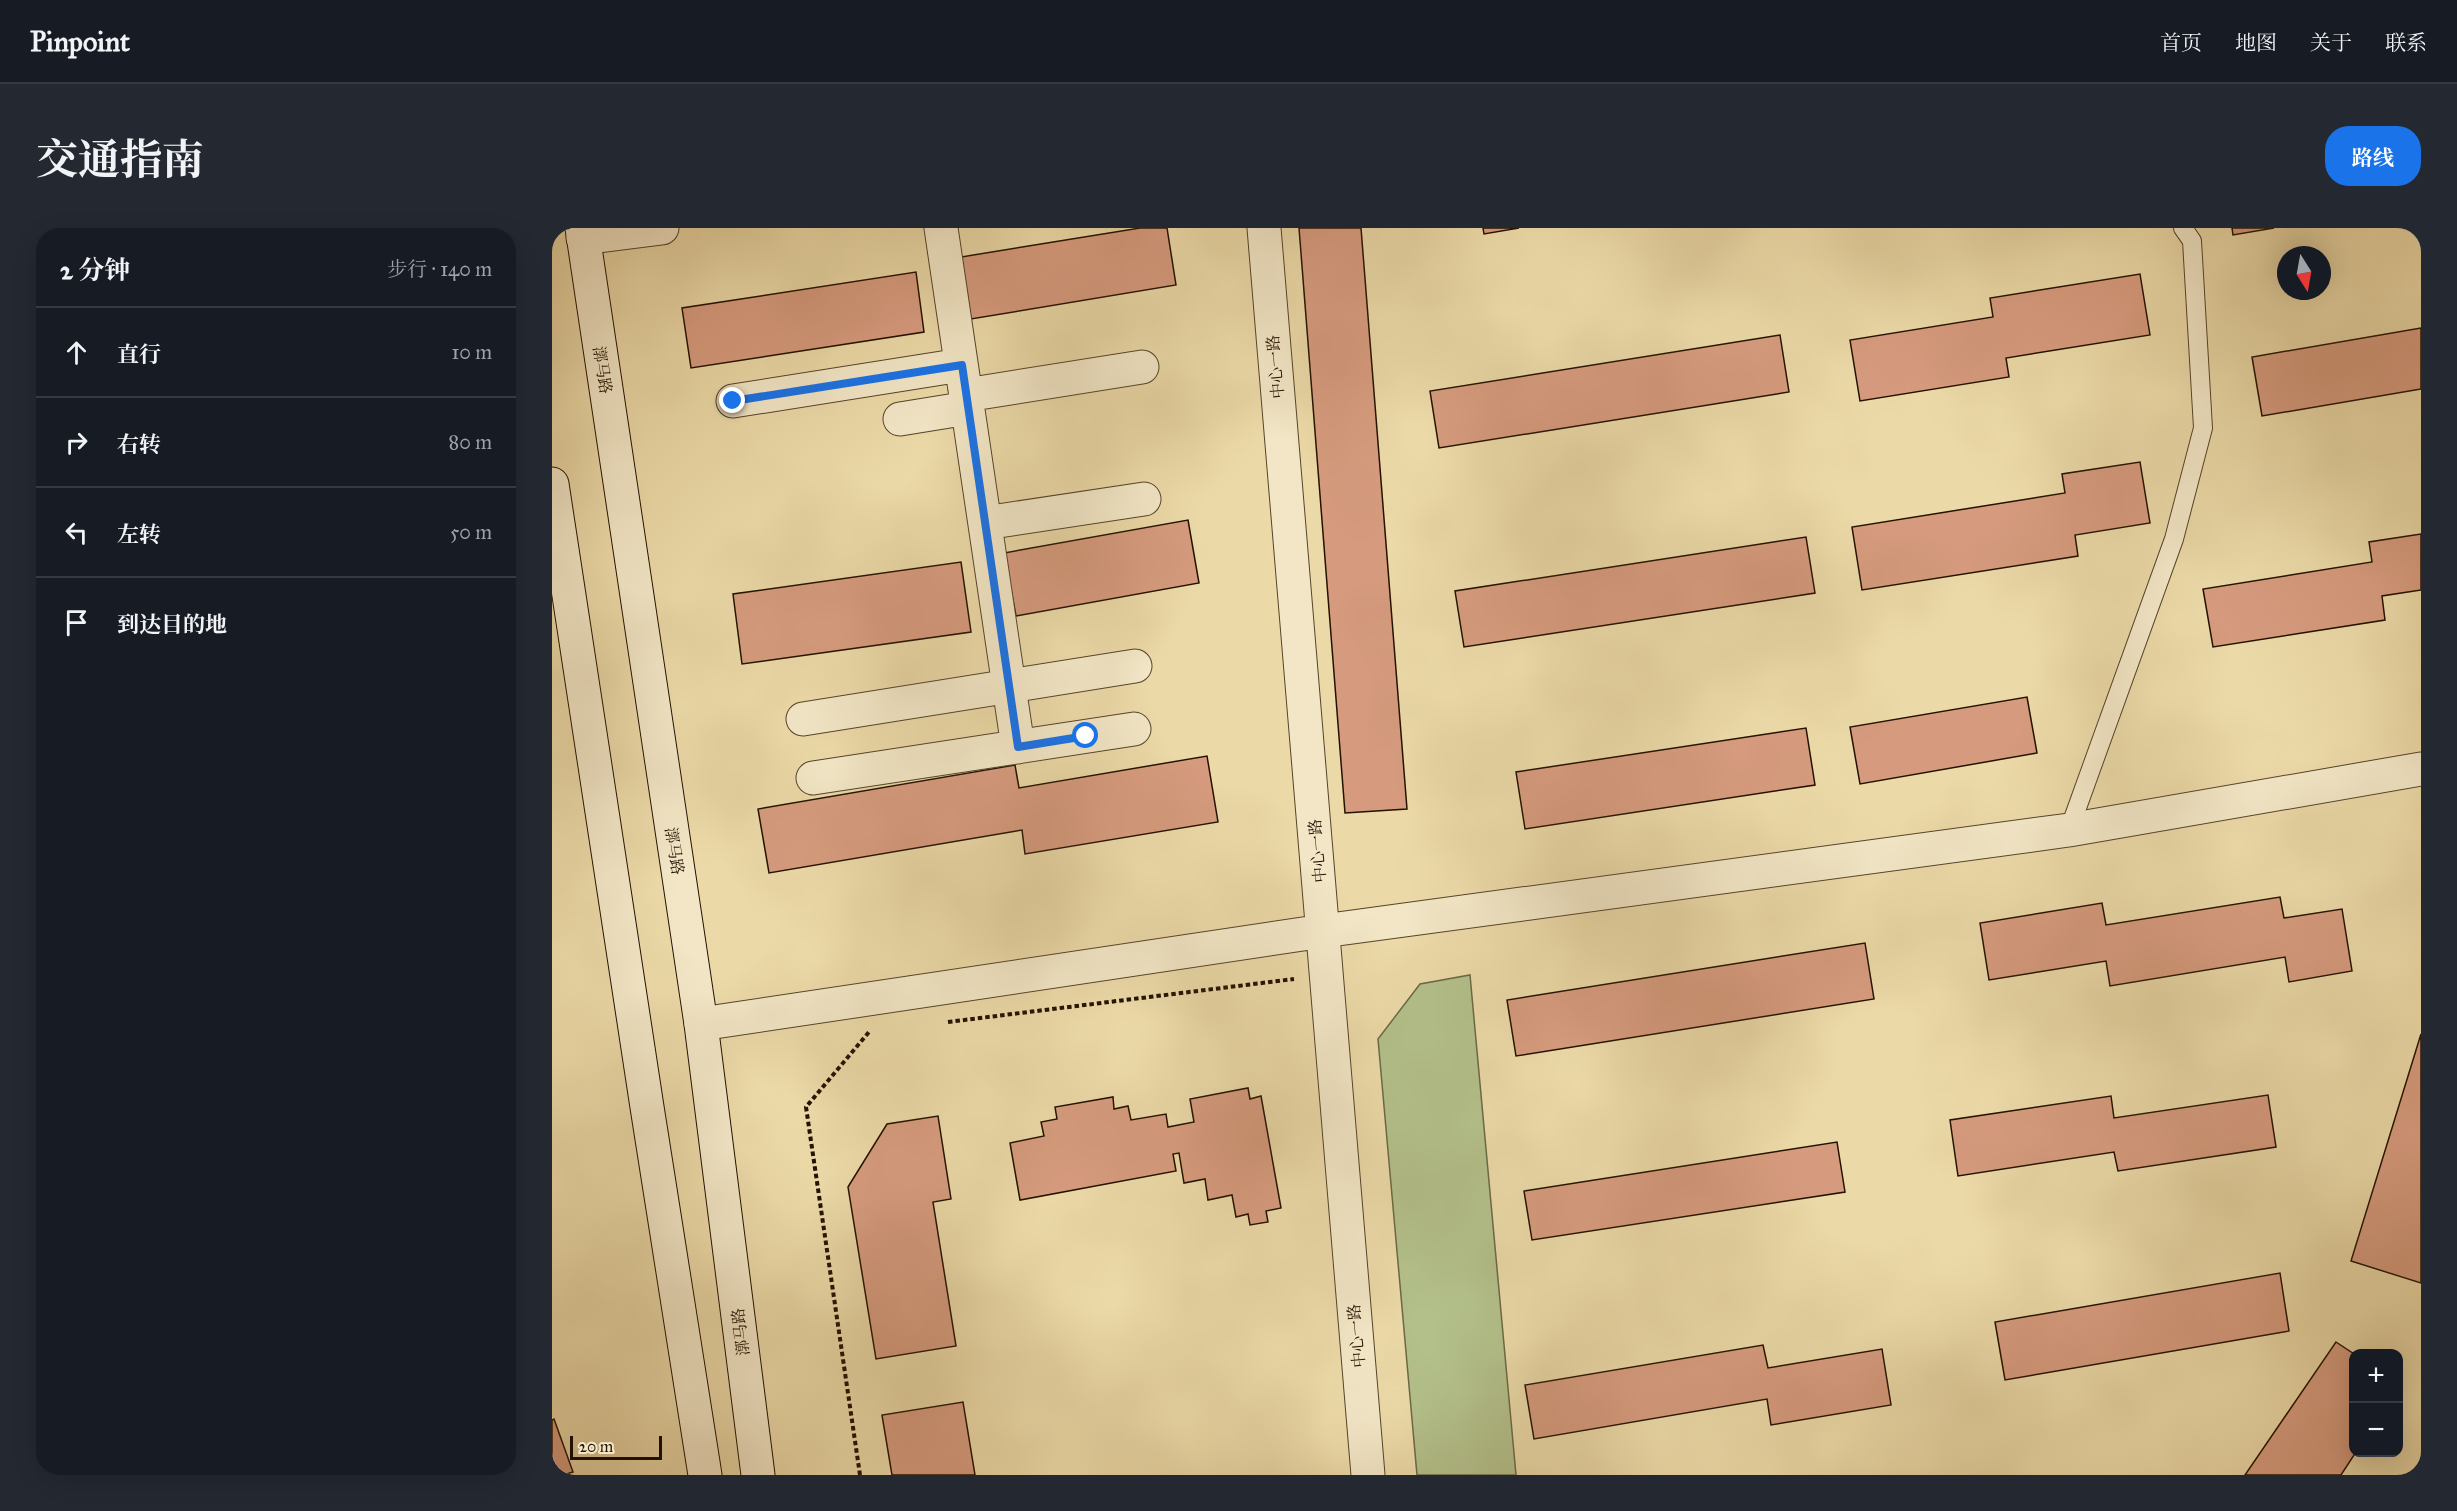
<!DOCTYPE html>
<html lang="zh">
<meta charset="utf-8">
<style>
body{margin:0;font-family:"IM FELL Great Primer","Noto Serif SC",serif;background:#242831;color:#f1f3f6}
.controls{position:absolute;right:18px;bottom:18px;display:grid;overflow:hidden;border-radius:12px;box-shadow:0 6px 24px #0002}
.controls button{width:54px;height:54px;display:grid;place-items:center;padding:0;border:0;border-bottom:2px solid #363941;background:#171b24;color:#f1f3f6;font:30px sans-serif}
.compass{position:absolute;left:1725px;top:18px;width:54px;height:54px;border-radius:50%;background:#171b24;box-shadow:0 6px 24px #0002;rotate:169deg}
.scale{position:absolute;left:18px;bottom:15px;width:92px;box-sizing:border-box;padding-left:6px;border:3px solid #231201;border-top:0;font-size:16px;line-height:21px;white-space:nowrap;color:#231201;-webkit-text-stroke:4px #f2e6c6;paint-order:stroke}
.stop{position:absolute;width:18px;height:18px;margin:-14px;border:4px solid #1a73e8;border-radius:50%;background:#fff}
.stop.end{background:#1a73e8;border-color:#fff;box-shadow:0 2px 6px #0008}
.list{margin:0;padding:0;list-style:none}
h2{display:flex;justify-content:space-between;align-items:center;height:78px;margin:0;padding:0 24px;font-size:26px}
h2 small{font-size:20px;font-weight:400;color:#9ea1a6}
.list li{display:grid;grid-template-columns:39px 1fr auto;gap:18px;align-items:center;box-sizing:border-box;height:90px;padding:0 24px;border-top:2px solid #363941}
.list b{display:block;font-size:22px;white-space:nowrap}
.list em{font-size:20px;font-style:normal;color:#9ea1a6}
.icon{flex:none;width:33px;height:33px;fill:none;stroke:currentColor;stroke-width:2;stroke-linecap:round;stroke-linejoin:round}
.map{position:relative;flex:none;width:1869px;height:1247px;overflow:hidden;border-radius:24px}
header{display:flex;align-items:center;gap:36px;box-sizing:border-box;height:84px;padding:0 30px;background:#171b24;border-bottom:2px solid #363941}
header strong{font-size:28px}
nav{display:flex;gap:33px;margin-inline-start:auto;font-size:21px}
.intro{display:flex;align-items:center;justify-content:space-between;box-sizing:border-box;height:144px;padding:0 36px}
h1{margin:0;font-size:42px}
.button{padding:15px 27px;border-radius:24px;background:#1a73e8;color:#fff;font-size:21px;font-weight:700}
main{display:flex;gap:36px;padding:0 36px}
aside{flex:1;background:#171b24;border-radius:24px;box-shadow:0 6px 24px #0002}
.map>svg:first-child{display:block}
.green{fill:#b3c08a;stroke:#6b6946;stroke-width:1.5}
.building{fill:#d69b7e;stroke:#231201;stroke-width:1.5}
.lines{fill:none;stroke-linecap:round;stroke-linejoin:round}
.lane-casing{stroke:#55442a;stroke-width:20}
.street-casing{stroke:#55442a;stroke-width:35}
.secondary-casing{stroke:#231201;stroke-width:35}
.path{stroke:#231201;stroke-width:4;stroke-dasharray:4.5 3;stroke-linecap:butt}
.lane{stroke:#f2e6c6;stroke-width:18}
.street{stroke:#f2e6c6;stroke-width:33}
.secondary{stroke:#f2e6c6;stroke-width:33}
.route{stroke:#1a73e8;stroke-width:8}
.labels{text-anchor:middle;stroke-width:4.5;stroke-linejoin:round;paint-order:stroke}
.street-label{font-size:16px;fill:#231201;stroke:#f2e6c6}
</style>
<header>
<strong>Pinpoint</strong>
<nav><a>首页</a><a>地图</a><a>关于</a><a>联系</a></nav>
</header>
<div class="intro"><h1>交通指南</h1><a class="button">路线</a></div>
<main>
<aside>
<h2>2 分钟<small>步行 · 140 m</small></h2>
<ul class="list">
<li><svg class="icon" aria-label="ahead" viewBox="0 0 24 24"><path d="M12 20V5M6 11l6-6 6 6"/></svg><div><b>直行</b></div><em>10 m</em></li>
<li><svg class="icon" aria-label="right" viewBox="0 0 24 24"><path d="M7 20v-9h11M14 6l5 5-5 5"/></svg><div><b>右转</b></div><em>80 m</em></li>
<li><svg class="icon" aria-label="left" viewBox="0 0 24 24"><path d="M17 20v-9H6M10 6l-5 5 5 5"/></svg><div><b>左转</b></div><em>50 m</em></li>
<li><svg class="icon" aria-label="arrive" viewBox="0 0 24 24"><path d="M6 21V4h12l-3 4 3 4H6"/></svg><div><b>到达目的地</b></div></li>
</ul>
</aside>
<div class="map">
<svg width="1869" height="1247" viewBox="0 0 1869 1247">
<rect width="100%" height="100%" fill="#ebd9a7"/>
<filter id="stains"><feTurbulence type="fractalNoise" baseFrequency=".00333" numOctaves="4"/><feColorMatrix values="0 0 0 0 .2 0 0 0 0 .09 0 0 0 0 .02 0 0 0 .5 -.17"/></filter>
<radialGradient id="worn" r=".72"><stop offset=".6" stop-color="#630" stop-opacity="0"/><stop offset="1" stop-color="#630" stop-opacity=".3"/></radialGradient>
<path class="green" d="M918,747L964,1247H865L826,811L868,756Z"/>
<path class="building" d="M588,0H615L624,57L419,91L409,29Z
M747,0H809L855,581L793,585Z
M931,0H967L932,6Z
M1680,0H1722L1681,7Z
M364,44L372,104L139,140L130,80Z
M1588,46L1598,107L1454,130L1457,149L1308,173L1298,112L1441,89L1438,70Z
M1869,100V161L1710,188L1700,129Z
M1228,107L1237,164L887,220L878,163Z
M1588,234L1598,295L1523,307L1526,328L1310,362L1300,299L1513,265L1510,246Z
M636,292L647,355L464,388L452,325Z
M1869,306V362L1830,368L1833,392L1661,419L1651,361L1820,334L1817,314Z
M1254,309L1263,365L912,419L903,363Z
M409,334L419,404L190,436L181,366Z
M1475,469L1485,525L1308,556L1298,499Z
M1254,500L1263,557L973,601L964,544Z
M655,528L666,594L473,626L470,602L217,645L206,581L463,537L467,560Z
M1728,669L1732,690L1790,681L1800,743L1737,754L1733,729L1558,758L1554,733L1437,752L1428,695L1550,675L1554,697Z
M1313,715L1322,771L964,828L955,772Z
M1869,806V1055L1799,1033Z
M696,860L698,871L709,868L729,980L714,983L716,994L698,997L696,986L684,989L680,967L656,972L653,951L632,955L627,925L621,926L624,943L468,972L458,915L492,908L489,894L505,891L503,879L561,869L562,881L576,878L579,892L614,886L616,899L642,894L638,871Z
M1716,867L1724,919L1566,943L1562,924L1406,948L1398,892L1559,868L1562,890Z
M386,888L399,971L381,974L404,1118L324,1131L296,959L335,896Z
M1285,914L1293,964L980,1012L972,963Z
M1728,1045L1737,1103L1453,1152L1443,1094Z
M1784,1114L1802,1126V1224H1804L1789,1247H1693Z
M1211,1117L1216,1140L1330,1121L1339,1177L1219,1197L1215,1171L982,1211L973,1157Z
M411,1174L423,1247H340L330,1187Z
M2,1191L21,1244L11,1247H0V1192Z"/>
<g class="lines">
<g class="lane-casing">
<path id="lane" d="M1517,602L1622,311L1651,200L1640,13L1631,0"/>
</g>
<g class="street-casing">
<path id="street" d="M389,0L466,519
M712,0L816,1247
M31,10L110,0
M414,167L590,139
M181,173L409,137
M348,191L416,180
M433,295L592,271
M251,491L583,438
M261,550L582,501
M149,796L771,703L1517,602L1869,541"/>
</g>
<g class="secondary-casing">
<path id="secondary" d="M30,0L149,796L206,1247
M0,256L95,879L153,1247"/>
</g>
<path class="path" d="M396,794L742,751
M308,1247L254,879L317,804"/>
<use href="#lane" class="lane"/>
<use href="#street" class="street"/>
<use href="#secondary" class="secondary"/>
</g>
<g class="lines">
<path class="route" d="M181,173L410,137L466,519L534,508"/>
</g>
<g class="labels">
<g class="street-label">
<text transform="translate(723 139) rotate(-95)" y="6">中心一路</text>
<text transform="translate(51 142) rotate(81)" y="6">漷马路</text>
<text transform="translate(123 623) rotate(81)" y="6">漷马路</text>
<text transform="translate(765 623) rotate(-95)" y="6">中心一路</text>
<text transform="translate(188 1104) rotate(-97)" y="6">漷马路</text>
<text transform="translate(804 1108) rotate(-95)" y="6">中心一路</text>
</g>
</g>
<rect width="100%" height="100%" filter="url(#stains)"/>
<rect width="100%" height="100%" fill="url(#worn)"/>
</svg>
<div class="controls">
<button>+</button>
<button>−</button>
</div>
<svg class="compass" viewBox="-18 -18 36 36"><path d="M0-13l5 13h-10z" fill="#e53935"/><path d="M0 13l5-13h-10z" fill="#9ea1a6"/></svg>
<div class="scale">20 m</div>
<div class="stop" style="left:534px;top:508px"></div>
<div class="stop end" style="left:181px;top:173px"></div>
</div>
</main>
